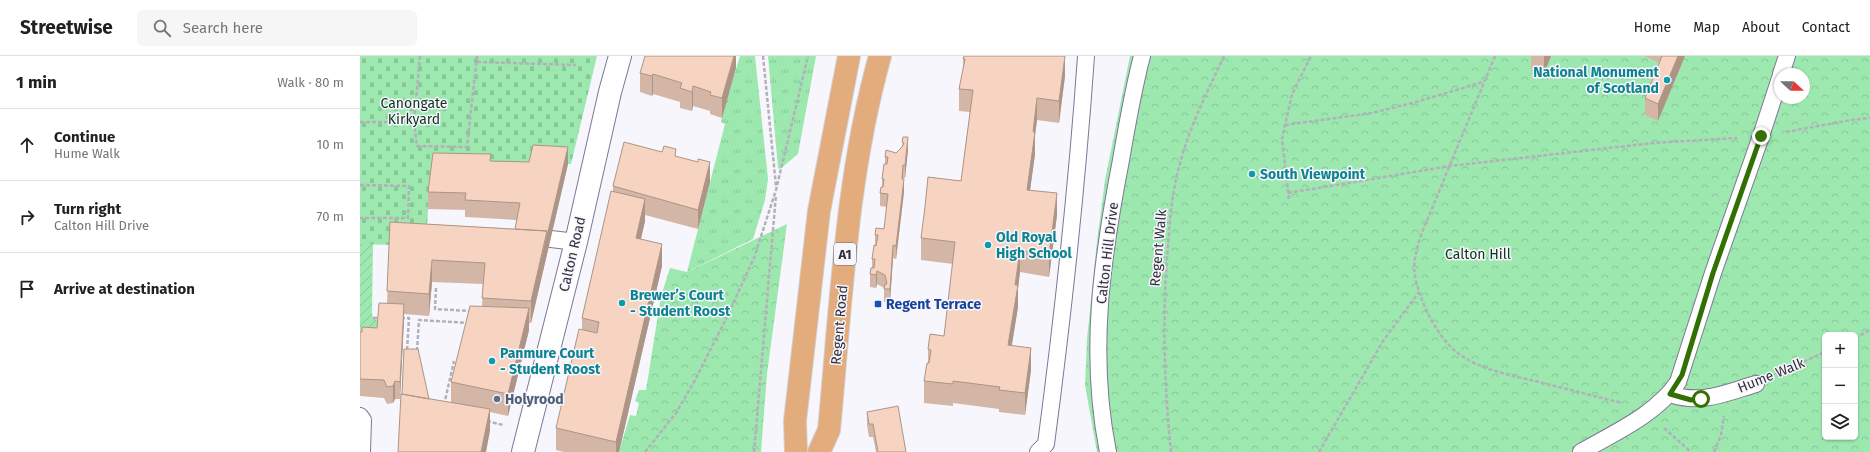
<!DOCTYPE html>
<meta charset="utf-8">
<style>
body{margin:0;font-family:"Fira Sans",sans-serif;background:#f6f6f6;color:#202124}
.controls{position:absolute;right:12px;bottom:12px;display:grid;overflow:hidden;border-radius:6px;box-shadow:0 1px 3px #0004}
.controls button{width:36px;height:36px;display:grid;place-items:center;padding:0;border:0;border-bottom:1px solid #e0e0e0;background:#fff;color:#202124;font:20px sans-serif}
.compass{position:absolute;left:1414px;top:12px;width:36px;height:36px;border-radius:50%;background:#fff;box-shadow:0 1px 3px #0004;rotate:112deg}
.stop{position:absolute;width:12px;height:12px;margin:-9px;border:3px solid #337003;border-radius:50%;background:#fff}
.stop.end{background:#337003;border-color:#fff;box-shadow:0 1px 4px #0008}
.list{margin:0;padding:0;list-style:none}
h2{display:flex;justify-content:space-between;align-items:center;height:52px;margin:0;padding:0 16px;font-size:17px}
h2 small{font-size:13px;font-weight:400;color:#757577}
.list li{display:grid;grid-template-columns:26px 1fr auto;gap:12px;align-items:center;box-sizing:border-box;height:72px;padding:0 16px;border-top:1px solid #e0e0e0}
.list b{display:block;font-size:15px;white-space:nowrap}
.list p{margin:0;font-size:13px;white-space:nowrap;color:#757577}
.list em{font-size:13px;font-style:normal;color:#757577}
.icon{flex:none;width:22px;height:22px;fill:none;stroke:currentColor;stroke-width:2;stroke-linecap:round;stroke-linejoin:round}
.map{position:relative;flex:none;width:1510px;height:396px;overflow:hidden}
header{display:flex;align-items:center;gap:24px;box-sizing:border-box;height:56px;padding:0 20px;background:#fff;border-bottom:1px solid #e0e0e0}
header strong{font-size:19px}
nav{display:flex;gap:22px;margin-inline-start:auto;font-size:14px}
.search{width:280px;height:36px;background:#f6f6f6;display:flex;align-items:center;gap:10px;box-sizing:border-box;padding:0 14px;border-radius:6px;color:#757577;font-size:15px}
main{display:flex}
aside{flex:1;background:#fff}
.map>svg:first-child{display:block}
.grass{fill:url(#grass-tufts)}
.forest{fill:url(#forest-crowns);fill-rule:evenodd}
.cemetery{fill:url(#cemetery-stones)}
.garden{fill:url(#garden-furrows)}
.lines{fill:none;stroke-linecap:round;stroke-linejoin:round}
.lane-casing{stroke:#7d7795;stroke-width:18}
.street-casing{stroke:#7d7795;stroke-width:24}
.primary-casing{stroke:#d2d1d4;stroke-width:24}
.path{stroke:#b2b1ba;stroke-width:2.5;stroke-dasharray:4 2;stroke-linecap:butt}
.lane{stroke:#fff;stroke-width:16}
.street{stroke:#fff;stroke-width:22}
.primary{stroke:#e2ac7d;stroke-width:22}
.wall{fill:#d4b6a6}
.shaded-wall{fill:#ac9487}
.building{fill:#f6d4c1;stroke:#ac9487}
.route{stroke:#337003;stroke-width:5}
.culture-dot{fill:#0f9aa8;stroke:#f7f6fd;stroke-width:1.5}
.transit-dot{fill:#1a4fb4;stroke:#f7f6fd;stroke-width:1.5}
.service-dot{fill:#5c6f8a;stroke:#f7f6fd;stroke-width:1.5}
.labels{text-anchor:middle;stroke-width:3;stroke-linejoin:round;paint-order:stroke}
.shield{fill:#f7f6fd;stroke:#6d6b76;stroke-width:1}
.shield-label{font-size:13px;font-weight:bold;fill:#322f3c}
.culture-label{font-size:14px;font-weight:bold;fill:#0d838f;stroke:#f7f6fd;text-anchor:start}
.park-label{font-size:14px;fill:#0d341a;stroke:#f7f6fd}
.street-label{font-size:14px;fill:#322f3c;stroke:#f7f6fd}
.transit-label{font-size:14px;font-weight:bold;fill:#164399;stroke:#f7f6fd;text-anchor:start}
.service-label{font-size:14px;font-weight:bold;fill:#4e5e75;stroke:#f7f6fd;text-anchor:start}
</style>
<header>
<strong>Streetwise</strong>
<div class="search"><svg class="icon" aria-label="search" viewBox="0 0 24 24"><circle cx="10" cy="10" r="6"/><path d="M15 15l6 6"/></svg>Search here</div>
<nav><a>Home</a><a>Map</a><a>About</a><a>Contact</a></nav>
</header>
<main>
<aside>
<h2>1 min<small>Walk · 80 m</small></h2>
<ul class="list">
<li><svg class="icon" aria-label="ahead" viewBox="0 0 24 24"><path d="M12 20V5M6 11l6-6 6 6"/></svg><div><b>Continue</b><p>Hume Walk</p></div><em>10 m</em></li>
<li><svg class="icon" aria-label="right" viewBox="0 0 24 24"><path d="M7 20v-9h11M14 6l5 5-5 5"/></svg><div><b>Turn right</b><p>Calton Hill Drive</p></div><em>70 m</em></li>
<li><svg class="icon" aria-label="arrive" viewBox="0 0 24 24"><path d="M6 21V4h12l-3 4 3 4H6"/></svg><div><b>Arrive at destination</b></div></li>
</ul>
</aside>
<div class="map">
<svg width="1510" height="396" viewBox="0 0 1510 396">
<defs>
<pattern id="grass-tufts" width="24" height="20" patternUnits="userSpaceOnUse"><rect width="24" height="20" fill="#9ce8af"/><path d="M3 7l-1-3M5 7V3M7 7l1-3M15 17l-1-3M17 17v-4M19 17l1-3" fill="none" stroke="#87c797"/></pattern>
<pattern id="forest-crowns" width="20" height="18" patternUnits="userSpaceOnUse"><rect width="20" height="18" fill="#9ce8af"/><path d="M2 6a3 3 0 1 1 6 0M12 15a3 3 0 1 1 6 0" fill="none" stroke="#87c797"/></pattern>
<pattern id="cemetery-stones" width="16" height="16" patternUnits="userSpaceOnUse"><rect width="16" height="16" fill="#9ce8af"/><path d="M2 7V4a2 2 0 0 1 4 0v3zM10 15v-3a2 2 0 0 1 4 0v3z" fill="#87c797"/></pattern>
<pattern id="garden-furrows" width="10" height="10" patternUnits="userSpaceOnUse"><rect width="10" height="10" fill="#9ce8af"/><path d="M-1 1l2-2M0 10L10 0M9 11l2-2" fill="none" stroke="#87c797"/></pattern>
</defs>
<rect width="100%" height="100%" fill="#f7f6fd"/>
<path class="grass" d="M380,0H395L408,123L405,144L393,183L327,216L365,68L361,66L362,59Z
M408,0H456L438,98L420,113L418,112Z"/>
<path class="forest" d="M770,0H1510V396H737L725,329L727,283L737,185L745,124ZM1420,18H1444V42H1420ZM1465,279H1495V381H1465Z
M427,168L407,318L401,396H259L270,359L276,360L279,347L275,345L279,334H286L301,240L310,212L327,216Z"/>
<path class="cemetery" d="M0,0H237L211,108L173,107L68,153L66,190L0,188Z"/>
<path class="garden" d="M0,188H13L12,257L13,262L19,265L17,290L0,293Z"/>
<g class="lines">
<g class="lane-casing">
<path id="lane" d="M1421,18L1427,0
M191,183L216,186
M1310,338C1341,349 1365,337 1396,328
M0,360L3,364L2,396
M678,396L686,388C703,259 717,130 726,0
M748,396C728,297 742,202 761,104C767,69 773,34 782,0
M1221,396C1254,377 1297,358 1318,326L1353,217L1401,80L1420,22"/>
</g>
<g class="street-casing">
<path id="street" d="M163,396L216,186L250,36L260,0"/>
</g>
<g class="primary-casing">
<path id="primary" d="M436,396L435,365L459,155L489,0
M459,396L469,374C481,249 486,121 520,0"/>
</g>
<path class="path" d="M60,0L54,66L57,90L107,91L117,0
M403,0L416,130
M1135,0L1061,179C1051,211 1052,217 1064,249C1071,265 1081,282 1094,294C1117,314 1151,319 1179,326C1207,333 1234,340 1262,347
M117,6L216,9
M0,66H54
M925,69L1012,57L1056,46L1123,26
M1426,76L1491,64L1510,62
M0,129L49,130L48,162H0
M928,137L1090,110L1293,87L1377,82
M929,143L922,83L932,38L951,0
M76,232L75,253L111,255
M13,262H20
M41,262H49L47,295
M1495,282L1510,274
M57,295L59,264L109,267
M1416,318L1465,296
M84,349L94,305
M127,365L143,369
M1304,372L1331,396
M285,396L316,357L334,326L364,267L394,202L416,134L448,0
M394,396L416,139
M811,396C804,327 802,259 808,190C810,159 813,128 823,97C833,64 849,32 864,0
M959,396L1023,285L1059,236
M1354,396L1361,379L1364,360"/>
<use href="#lane" class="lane"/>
<use href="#street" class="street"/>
<use href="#primary" class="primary"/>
</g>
<path class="wall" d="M376,0V12L362,62L350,58V55L333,50L332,55L320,52V46L293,38L292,40L280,36V17Z
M1171,0H1191L1184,18L1171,13Z
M1284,0H1325L1298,65L1285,59V42L1300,7Z
M603,3L705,20L699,67L677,64L675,79V98L670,135L697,159L689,221L660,216L658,232V251L652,289L671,314L665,359L639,356V353L593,347V350L564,347V325L568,307V293L584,280L593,208L561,204V182L601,125L610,56L599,55V33L603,15Z
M543,81L548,94L545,122H543L544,136L536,203L533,202L530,246H524V232L517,228L516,232L510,231V218L512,212V203L515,189V179L524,173L527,151L520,150V137L522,131V123L525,108V101L536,97L542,91Z
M316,100L350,126L338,173L285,159V165L281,183L302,210L259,396H204L196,394V372L222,274V262L253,135V130Z
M131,105L208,108L171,267H169V274L148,360L130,356V375L69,343L91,347V326L122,251L123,228L72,226L69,260L44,258L40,343H35L33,347L27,348L24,342L0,340V276L17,272L27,248L30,166L155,173L157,164L105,161V154L68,153V136Z
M507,356L546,396H516L513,381H509L507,369Z"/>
<path class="shaded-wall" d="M374,0H376V12L362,62V42Z
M705,0V20L699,67V45Z
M1184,0H1191L1184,18Z
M1318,0H1325L1298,65V48Z
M293,18V38L292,40V20Z
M333,30V50L332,55V36Z
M677,42V64L675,79V98L667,156V134Z
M548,81V94L545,122V109Z
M208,91V108L171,267V245Z
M350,106V126L338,173V154Z
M543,109V122L542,136V123Z
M544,123V136L536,203V190Z
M697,137V159L689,221V199Z
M285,143V165L276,204V182Z
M302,188V210L259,396H256V386Z
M533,189V202L530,246V233Z
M660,194V216L658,232V251L648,311V289Z
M72,204V226L69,260V238Z
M517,215V228L516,232V219Z
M44,248V266L40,343V326Z
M169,252V274L148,360V338Z
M671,292V314L665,359V337Z
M35,325V343L33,347V330Z
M130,353V375L126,396H121Z"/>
<path class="building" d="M285,0H374L362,42L350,39L351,36L333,30L332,36L320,32L322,27L293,18L292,20L280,17Z
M604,0H705L699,45L677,42L673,76H675L667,134L697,137L689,199L660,194L655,229H658L648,289L671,292L665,337L639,334L640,331L593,325V328L564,325L567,307H569L571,294L568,293L570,278L584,280L595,186L561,182L565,151L568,121L601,125L613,34L599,33L605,3H603Z
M1302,0H1318L1298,48L1285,42Z
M543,81H548L545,109H543L542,123H544L536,190L533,189L530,233H524L525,228H527L525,219L517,215L516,219L510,218L511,212H514L515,203H512L514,189L516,190L518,179H515L516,172L524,173L528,138L520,137L521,131H523L524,123H522L524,108H527L528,101H525L526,94L536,97L542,91L544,87L542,86Z
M264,86L302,96L304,90L316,93L315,100L338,106V103L350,106L338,154L253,130Z
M173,89L208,91L187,180V175L155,173L160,147L105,144L106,137L68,136L73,97L131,98L130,105L169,106Z
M251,135L285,143L276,182L302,188L256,386L196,372L219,273L237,277L239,266L222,262Z
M30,166L187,175L171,245L122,242L125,207L72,204L69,238L27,235Z
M19,247L44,248L40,326L35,325L33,330L27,331L24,324L0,323V276H2V271L17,272Z
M110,250L169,252L148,338L91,326Z
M44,293H58L69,343L42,338Z
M41,338L130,353L121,396H38Z
M538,350L546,396H518L513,368H509L507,356Z"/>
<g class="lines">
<path class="route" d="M1341,343L1331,344L1310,338L1322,319L1353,217L1401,80"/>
</g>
<g class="culture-dot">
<circle cx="1307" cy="24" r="4"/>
<circle cx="892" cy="118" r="4"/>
<circle cx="628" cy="189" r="4"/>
<circle cx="262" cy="247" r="4"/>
<circle cx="132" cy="305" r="4"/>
</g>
<rect class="transit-dot" x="514" y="244" width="8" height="8" rx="2"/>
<circle class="service-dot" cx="137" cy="343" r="4"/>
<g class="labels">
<rect class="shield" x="474" y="187" width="22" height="22" rx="3"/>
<g class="shield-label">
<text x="485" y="203">A1</text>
</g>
<g class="culture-label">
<text x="1299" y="21" text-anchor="end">National Monument<tspan x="1299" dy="16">of Scotland</tspan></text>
<text x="900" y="123">South Viewpoint</text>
<text x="636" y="186">Old Royal<tspan x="636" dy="16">High School</tspan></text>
<text x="270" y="244">Brewer’s Court<tspan x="270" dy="16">- Student Roost</tspan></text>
<text x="140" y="302">Panmure Court<tspan x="140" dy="16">- Student Roost</tspan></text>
</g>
<g class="park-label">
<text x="54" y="52">Canongate<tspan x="54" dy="16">Kirkyard</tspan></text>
<text x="1118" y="203">Calton Hill</text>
</g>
<g class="street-label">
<text transform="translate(798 192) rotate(-85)" y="5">Regent Walk</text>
<text transform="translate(747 197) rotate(-83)" y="5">Calton Hill Drive</text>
<text transform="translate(212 198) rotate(-77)" y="5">Calton Road</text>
<text transform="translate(479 269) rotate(-85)" y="5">Regent Road</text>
<text transform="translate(1411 319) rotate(-22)" y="5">Hume Walk</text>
</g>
<g class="transit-label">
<text x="526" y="253">Regent Terrace</text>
</g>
<g class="service-label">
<text x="145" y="348">Holyrood</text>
</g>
</g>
</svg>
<div class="controls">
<button>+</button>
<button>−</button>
<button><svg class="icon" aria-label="layers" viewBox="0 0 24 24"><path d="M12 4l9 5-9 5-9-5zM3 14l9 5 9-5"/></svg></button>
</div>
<svg class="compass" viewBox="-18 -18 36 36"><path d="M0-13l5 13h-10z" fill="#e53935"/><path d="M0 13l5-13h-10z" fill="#757577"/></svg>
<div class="stop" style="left:1341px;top:343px"></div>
<div class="stop end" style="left:1401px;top:80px"></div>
</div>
</main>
